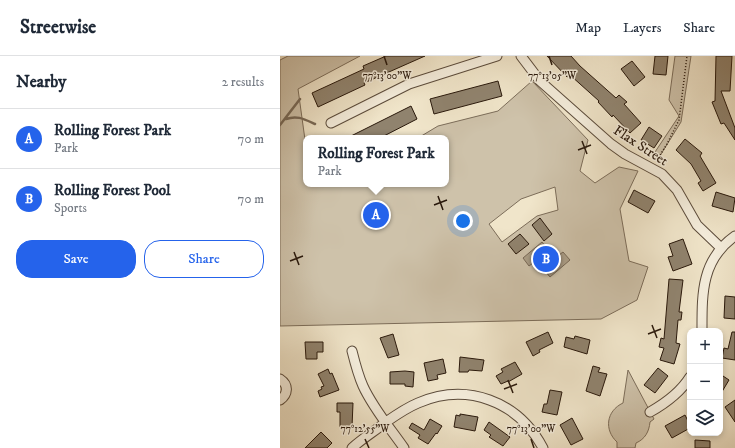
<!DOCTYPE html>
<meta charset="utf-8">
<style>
body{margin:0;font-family:"IM FELL DW Pica",serif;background:#f6f6f7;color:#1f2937}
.controls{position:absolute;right:12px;bottom:12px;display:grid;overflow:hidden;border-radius:8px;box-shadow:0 2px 6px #0003}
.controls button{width:36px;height:36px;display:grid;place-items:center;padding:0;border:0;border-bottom:1px solid #e0e1e3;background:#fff;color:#1f2937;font:20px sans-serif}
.you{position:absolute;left:183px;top:165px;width:14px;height:14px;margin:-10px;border:3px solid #fff;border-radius:50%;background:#1a73e8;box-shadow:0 0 0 6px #1a73e833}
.badge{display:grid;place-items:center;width:26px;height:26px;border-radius:50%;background:#2563eb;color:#fff;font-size:13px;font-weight:700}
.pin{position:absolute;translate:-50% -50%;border:2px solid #fff;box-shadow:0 1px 4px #0006}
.popup{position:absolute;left:23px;top:79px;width:146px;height:52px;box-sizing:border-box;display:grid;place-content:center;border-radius:8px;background:#fff;filter:drop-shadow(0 1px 3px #0005);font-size:13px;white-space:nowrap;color:#747a83}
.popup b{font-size:15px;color:#1f2937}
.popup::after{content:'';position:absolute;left:50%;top:100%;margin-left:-8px;border:8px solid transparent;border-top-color:#fff}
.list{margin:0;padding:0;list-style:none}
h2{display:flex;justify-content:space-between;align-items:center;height:52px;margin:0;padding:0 16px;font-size:17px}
h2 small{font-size:13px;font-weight:400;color:#747a83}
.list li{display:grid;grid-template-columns:26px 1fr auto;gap:12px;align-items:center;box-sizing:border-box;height:60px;padding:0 16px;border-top:1px solid #e0e1e3}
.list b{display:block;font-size:15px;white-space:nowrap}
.list p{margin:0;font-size:13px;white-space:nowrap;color:#747a83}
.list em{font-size:13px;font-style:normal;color:#747a83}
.actions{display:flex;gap:8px;padding:12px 16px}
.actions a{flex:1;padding:9px 0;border:1px solid #2563eb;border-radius:16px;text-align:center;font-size:14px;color:#2563eb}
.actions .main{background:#2563eb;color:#fff}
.icon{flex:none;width:22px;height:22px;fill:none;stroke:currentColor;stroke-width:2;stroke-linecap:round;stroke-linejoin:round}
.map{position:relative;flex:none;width:455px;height:392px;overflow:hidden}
header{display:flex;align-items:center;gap:24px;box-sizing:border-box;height:56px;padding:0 20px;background:#fff;border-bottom:1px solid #e0e1e3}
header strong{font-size:19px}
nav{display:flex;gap:22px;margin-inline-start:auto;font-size:14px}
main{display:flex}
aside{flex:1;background:#fff}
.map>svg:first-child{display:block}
.green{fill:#cec2aa;stroke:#7c6d5a;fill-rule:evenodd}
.water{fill:#ac9f89;stroke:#786957}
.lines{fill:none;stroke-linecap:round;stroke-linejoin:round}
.shore{stroke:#6a5c4a;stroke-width:1}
.stream{stroke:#786957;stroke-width:2.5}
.building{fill:#90836e;stroke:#29180b}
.minor-casing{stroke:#5b4b3b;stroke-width:11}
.path{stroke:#29180b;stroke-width:1.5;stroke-dasharray:1 2;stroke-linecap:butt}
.minor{stroke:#f5eedd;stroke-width:9}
.ticks{fill:none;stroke:#29180b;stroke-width:1.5}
.labels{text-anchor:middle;stroke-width:3;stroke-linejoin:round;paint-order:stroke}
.street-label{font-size:14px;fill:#29180b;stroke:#f5eedd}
.ticks-label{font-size:10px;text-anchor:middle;fill:#29180b;stroke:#f5eedd;stroke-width:3;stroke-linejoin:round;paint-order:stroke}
</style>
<header>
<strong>Streetwise</strong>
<nav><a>Map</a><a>Layers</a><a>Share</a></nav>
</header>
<main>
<aside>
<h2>Nearby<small>2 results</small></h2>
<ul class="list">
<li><span class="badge">A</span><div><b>Rolling Forest Park</b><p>Park</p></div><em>70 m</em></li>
<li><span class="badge">B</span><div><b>Rolling Forest Pool</b><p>Sports</p></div><em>70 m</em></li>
</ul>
<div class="actions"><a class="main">Save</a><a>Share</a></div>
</aside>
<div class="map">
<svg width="455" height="392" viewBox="0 0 455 392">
<rect width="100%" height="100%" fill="#f0e5ca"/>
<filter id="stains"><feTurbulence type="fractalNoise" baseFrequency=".005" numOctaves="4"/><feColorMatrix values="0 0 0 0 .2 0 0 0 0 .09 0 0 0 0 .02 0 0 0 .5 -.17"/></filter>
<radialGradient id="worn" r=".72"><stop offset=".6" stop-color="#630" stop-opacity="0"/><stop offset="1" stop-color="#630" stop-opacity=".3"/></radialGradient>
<path class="green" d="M8,0H80L18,33L26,91V128H166V82H138L158,70L218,55L252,25L308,84L300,115L315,127L339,111L358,115L340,153L349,205L368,211L357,244L321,263L0,270V4ZM275,131L278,154L257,160L222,186L209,168L241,143ZM275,202L270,221L257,204Z
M395,0H411L401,66L378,103L373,99L399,60L389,44Z
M348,314L374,363L370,366C369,376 365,383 356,387L355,392H337V386C324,374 326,355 343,347Z"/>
<path class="water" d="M262,186L275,202L283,196L290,204L270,221L257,204L249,210L243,202Z"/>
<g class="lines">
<path class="shore" d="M260,193H263L272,205L279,206V209L272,214H270L260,202L255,199V197Z"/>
<path class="stream" d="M6,63C17,59 24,63 35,68
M0,69L20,43"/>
</g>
<path class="building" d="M106,0H145L84,27L85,29L38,51L32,37L84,13L83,10Z
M267,0H291L300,10L336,42L339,39L347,46L344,48L361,67L350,77L333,59L332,61L318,46L319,45L290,19L287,21Z
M375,0H388L386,19L373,18Z
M436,0H452L450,35H441L455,72V84L444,67L441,68L432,46L435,45Z
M352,5L365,21L354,30L341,13Z
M218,25L222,40L154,58L150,43Z
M131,50L137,63L100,82H67Z
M369,71L382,80L374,92L361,84Z
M405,83L422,97L420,100L436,127L423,135L418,127L421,125L411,108L396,94Z
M354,134L375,145L368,157L348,146Z
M436,136L455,142L453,156L432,150Z
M260,162L272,178L264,185L252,169Z
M240,178L249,188L236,198L228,188Z
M403,183L412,208L393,215L388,201L393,200L389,188Z
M389,223L403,224L399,256H402L401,264H398L396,287L400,288L394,308L380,304L384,292L379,291L381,282L384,283Z
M445,240L455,241V263L444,262Z
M268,276L273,287L259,294L260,296L253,300L246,286Z
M452,276H455V304L442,302L444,292L448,293Z
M113,278L119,299L108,302L100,282Z
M295,280L310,284L307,298L284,291L286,281L294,283Z
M25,286H43V296H37V303H26Z
M180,301L204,304L202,315L189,314L188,316H179Z
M163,303L166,317L157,319L158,323L148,325L144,307Z
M235,306L242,318L228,326V325L221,328L216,320L223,316L221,313Z
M313,310L320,312L318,316L327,318L320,340L306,335Z
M378,312L388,320L375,337L364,329Z
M48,313L50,318L52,317L59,334L40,341L38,335L42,333L41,331L44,330L38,318Z
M125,315L134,316L133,331L125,330V328H110V316Z
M440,318L449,324L440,339Z
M270,334L282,336L277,359L262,356L264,348H267Z
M455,344V366L445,351Z
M57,347H73L72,371H60V356H57Z
M180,358L198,361L195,375L174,371L176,359L180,360Z
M405,359L410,369V372L392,382L385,370Z
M292,362L303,383L291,389L280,369Z
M150,363L162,370L157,378L156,377L148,388L138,382L140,379L129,372L132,367L144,374Z
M209,366L230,381L223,390L209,381L211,379L204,374Z
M41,376L52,387L47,392H25Z
M415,384L430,385V392H415Z"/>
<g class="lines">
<g class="minor-casing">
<path id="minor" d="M241,0L260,25L331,88L345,98L382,118L397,134L417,169L441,192
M51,67L129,28L217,0
M422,275C422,238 421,204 455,180
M72,295C75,307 78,319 83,330C93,352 110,372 124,392
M0,323C9,329 8,338 0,344
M370,356C386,347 400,337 410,321
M72,392C83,382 95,375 106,366C116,359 126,352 138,347C187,326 238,345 263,392"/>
</g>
<path class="path" d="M377,104L387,88L399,64L407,0"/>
<use href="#minor" class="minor"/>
</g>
<path class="ticks" d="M104,0L107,9M269,0L272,9M302,85L307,98M298,94L311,89M158,140L163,154M154,149L167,144M14,196L19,209M10,205L23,200M372,269L377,282M368,278L381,273M228,324L233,337M224,333L237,328M85,383L89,392M251,383L254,392"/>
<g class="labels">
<g class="street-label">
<text transform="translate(361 89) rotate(33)" y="5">Flax Street</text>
</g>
</g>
<g class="ticks-label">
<text x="107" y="23">77°13'00"W</text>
<text x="272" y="23">77°13'05"W</text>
<text x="85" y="376">77°12'55"W</text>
<text x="251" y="376">77°13'00"W</text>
</g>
<rect width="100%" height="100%" filter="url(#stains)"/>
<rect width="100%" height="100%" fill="url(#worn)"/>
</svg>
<div class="controls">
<button>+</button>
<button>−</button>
<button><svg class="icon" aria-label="layers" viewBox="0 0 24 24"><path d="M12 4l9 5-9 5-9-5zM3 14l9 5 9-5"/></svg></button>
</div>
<div class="you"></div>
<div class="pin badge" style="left:96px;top:159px">A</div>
<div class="popup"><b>Rolling Forest Park</b>Park</div>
<div class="pin badge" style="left:266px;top:203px">B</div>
</div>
</main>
